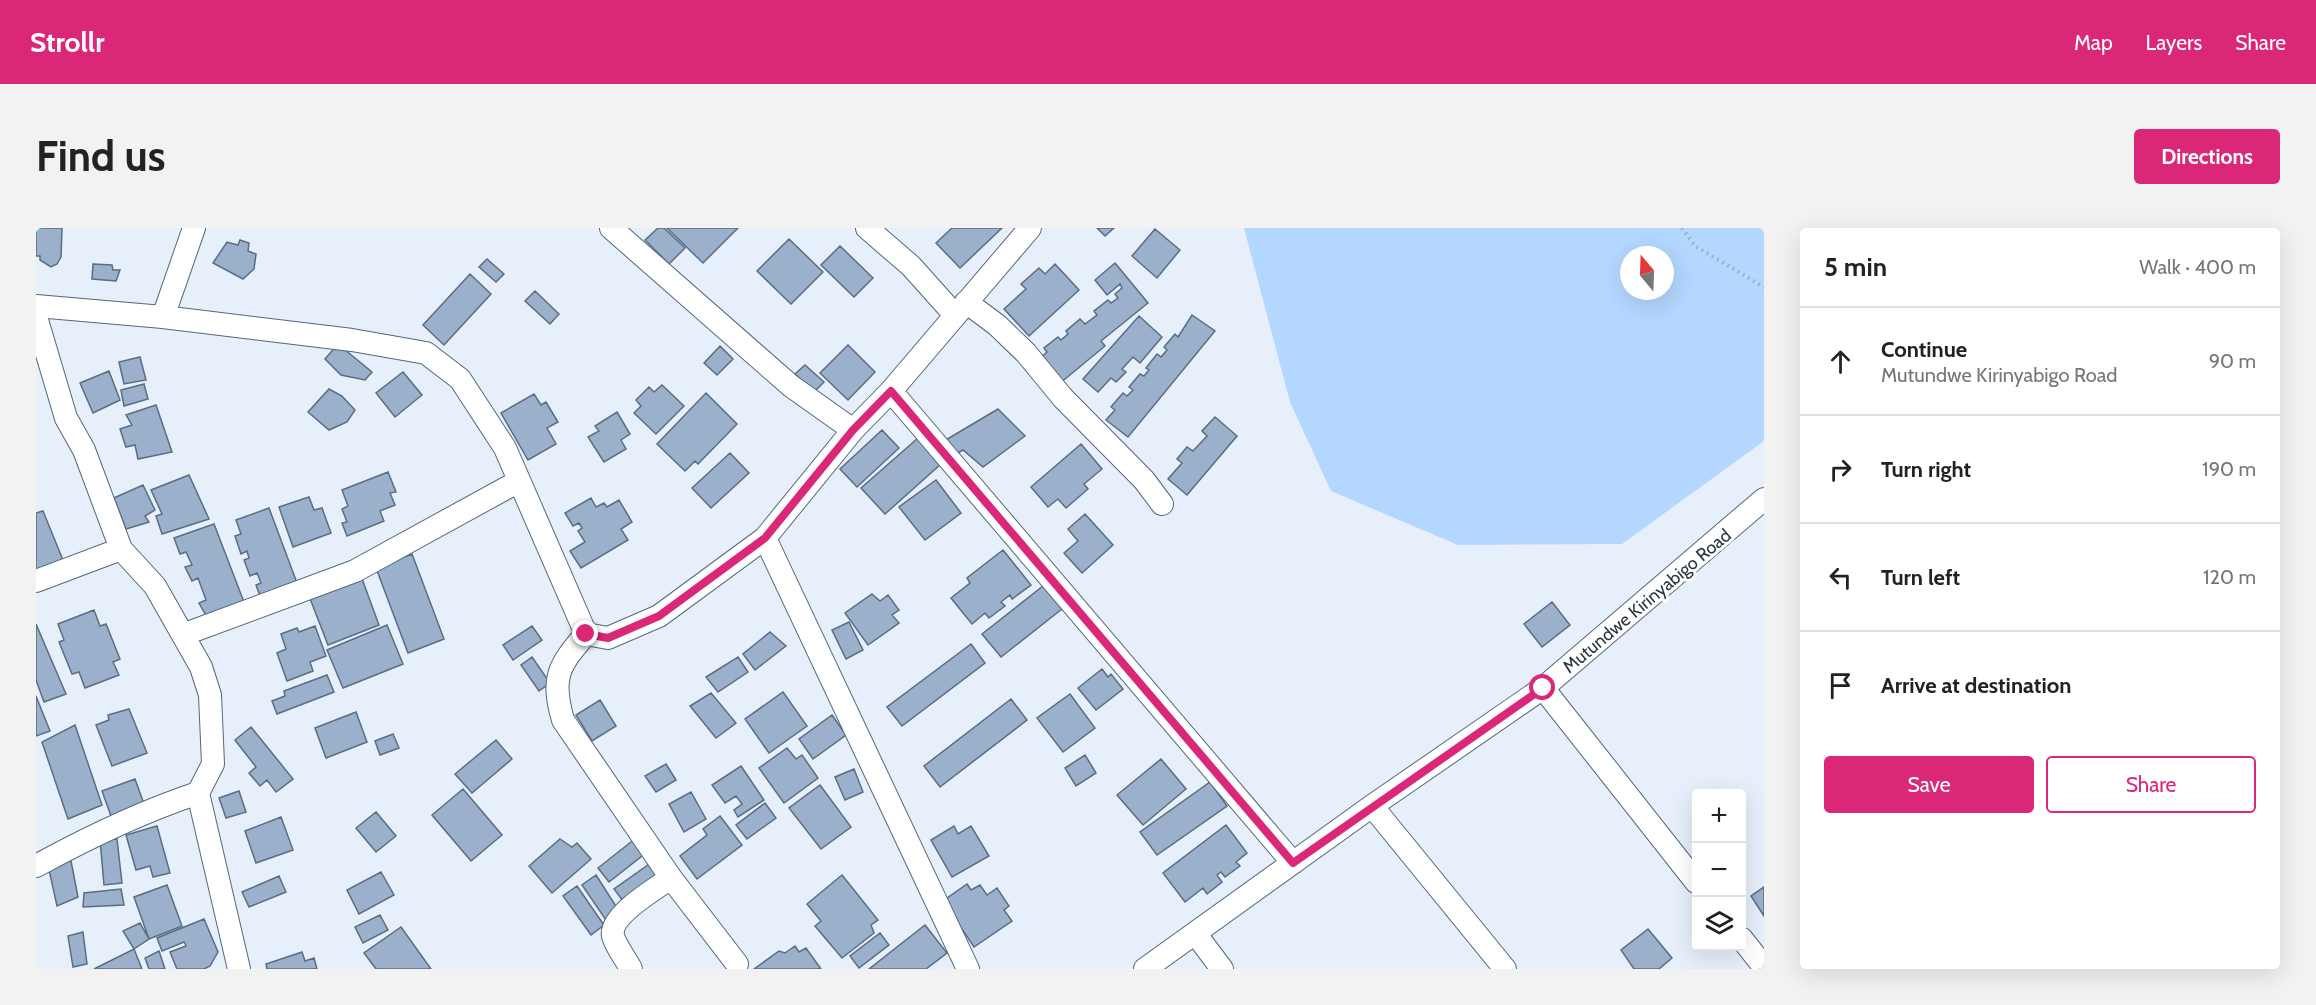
<!DOCTYPE html>
<meta charset="utf-8">
<style>
body{margin:0;font-family:Cabin,sans-serif;background:#f2f2f2;color:#222}
.controls{position:absolute;right:18px;bottom:18px;display:grid;overflow:hidden;border-radius:6px;box-shadow:0 6px 24px #0002}
.controls button{width:54px;height:54px;display:grid;place-items:center;padding:0;border:0;border-bottom:2px solid #e0e0e0;background:#fff;color:#222;font:30px sans-serif}
.compass{position:absolute;left:1584px;top:18px;width:54px;height:54px;border-radius:50%;background:#fff;box-shadow:0 6px 24px #0002;rotate:341deg}
.stop{position:absolute;width:18px;height:18px;margin:-14px;border:4px solid #db2777;border-radius:50%;background:#fff}
.stop.end{background:#db2777;border-color:#fff;box-shadow:0 2px 6px #0008}
.list{margin:0;padding:0;list-style:none}
h2{display:flex;justify-content:space-between;align-items:center;height:78px;margin:0;padding:0 24px;font-size:26px}
h2 small{font-size:20px;font-weight:400;color:#767676}
.list li{display:grid;grid-template-columns:39px 1fr auto;gap:18px;align-items:center;box-sizing:border-box;height:108px;padding:0 24px;border-top:2px solid #e0e0e0}
.list b{display:block;font-size:22px;white-space:nowrap}
.list p{margin:0;font-size:20px;white-space:nowrap;color:#767676}
.list em{font-size:20px;font-style:normal;color:#767676}
.actions{display:flex;gap:12px;padding:18px 24px}
.actions a{flex:1;padding:14px 0;border:2px solid #db2777;border-radius:6px;text-align:center;font-size:21px;color:#db2777}
.actions .main{background:#db2777;color:#fff}
.icon{flex:none;width:33px;height:33px;fill:none;stroke:currentColor;stroke-width:2;stroke-linecap:round;stroke-linejoin:round}
.map{position:relative;flex:none;width:1728px;height:741px;overflow:hidden;border-radius:6px}
header{display:flex;align-items:center;gap:36px;box-sizing:border-box;height:84px;padding:0 30px;background:#db2777;color:#fff}
header strong{font-size:28px}
nav{display:flex;gap:33px;margin-inline-start:auto;font-size:21px}
.intro{display:flex;align-items:center;justify-content:space-between;box-sizing:border-box;height:144px;padding:0 36px}
h1{margin:0;font-size:42px}
.button{padding:15px 27px;border-radius:6px;background:#db2777;color:#fff;font-size:21px;font-weight:700}
main{display:flex;gap:36px;padding:0 36px}
aside{flex:1;background:#fff;border-radius:6px;box-shadow:0 6px 24px #0002}
.map>svg:first-child{display:block}
.green{fill:#b4d7ff;fill-rule:evenodd}
.building{fill:#9bb0ca;stroke:#596d84;stroke-width:1.5}
.lines{fill:none;stroke-linecap:round;stroke-linejoin:round}
.minor-casing{stroke:#53677e;stroke-width:24}
.path{stroke:#9fa8b3;stroke-width:4;stroke-dasharray:1.5 4.5;stroke-linecap:butt}
.minor{stroke:#fff;stroke-width:22}
.route{stroke:#db2777;stroke-width:8}
.labels{text-anchor:middle;stroke-width:6;stroke-linejoin:round;paint-order:stroke}
.street-label{font-size:18px;fill:#2b343e;stroke:#fff}
</style>
<header>
<strong>Strollr</strong>
<nav><a>Map</a><a>Layers</a><a>Share</a></nav>
</header>
<div class="intro"><h1>Find us</h1><a class="button">Directions</a></div>
<main>
<div class="map">
<svg width="1728" height="741" viewBox="0 0 1728 741">
<rect width="100%" height="100%" fill="#e6effa"/>
<path class="green" d="M1208,0H1728V213L1586,316L1422,317L1295,263L1254,174ZM1593,27H1629V63H1593Z"/>
<path class="building" d="M0,0H26L25,29L21,36L15,39L4,32V28H0Z
M622,0H628L649,20L633,36L609,12Z
M631,0H702L667,35Z
M916,0H966L924,40L900,15Z
M1061,0H1078L1069,8Z
M1119,1L1144,22L1121,50L1096,28Z
M753,11L787,44L755,76L721,43Z
M204,12L213,15L212,23L220,26L218,41L207,51L177,35L191,14L202,17Z
M804,18L837,50L818,69L785,37Z
M451,31L468,46L460,54L443,39Z
M1079,35L1112,75L1065,113L1069,118L1023,156L1002,132L1011,124L1008,120L1022,109L1025,112L1032,106L1030,103L1044,91L1049,96L1061,87L1058,83L1072,72L1075,75L1082,70L1079,66L1086,60L1084,56L1071,67L1059,52Z
M57,36L76,37L77,42H84L80,53L56,51Z
M1019,36L1043,62L993,108L968,81L990,61L985,56L1003,40L1009,46Z
M434,46L455,66L408,117L387,97Z
M499,63L523,86L514,96L489,73Z
M1156,87L1179,103L1092,209L1070,192L1079,182L1075,179L1087,165L1091,168L1097,162L1093,159L1104,146L1108,148L1113,142L1110,140L1121,126L1125,129L1131,122L1128,119L1139,106L1142,109Z
M1103,88L1126,109L1104,135L1097,129L1086,141L1090,144L1080,154L1075,150L1062,164L1047,151Z
M302,116L336,144L329,152L305,147L289,131Z
M812,117L839,144L812,172L784,145Z
M684,118L697,131L681,147L668,135Z
M104,129L110,152L88,156L83,134Z
M769,137L788,154L778,164L759,146Z
M73,143L84,172L57,185L44,155Z
M367,144L386,167L359,189L340,165Z
M108,156L112,171L88,178L85,162Z
M626,157L648,178L620,206L598,185L605,178L600,172L613,159L618,164Z
M293,161L306,168L319,182L311,194L293,202L272,184Z
M670,165L701,196L662,236L659,233L649,243L621,216Z
M498,166L505,177L510,174L522,194L511,200L520,216L492,232L465,185Z
M120,177L136,224L102,231L99,217L90,219L84,201L96,197L90,187Z
M962,181L989,208L947,239L927,222L920,226L908,213Z
M581,184L594,206L585,212L590,221L568,234L552,209L563,203L559,198Z
M1179,189L1201,208L1151,267L1132,251L1146,235L1141,231L1151,219L1157,223L1171,208L1166,203Z
M846,202L863,220L821,259L804,241Z
M882,210L905,236L849,286L825,260Z
M1045,216L1066,241L1048,256L1052,261L1030,280L1022,271L1012,279L995,259Z
M694,225L713,245L675,280L656,260Z
M352,244L360,264L354,265L359,277L344,283L348,293L311,308L306,295L311,294L306,281L312,278L306,262Z
M153,247L173,291L126,306L120,288L126,286L115,262Z
M900,252L925,285L889,312L863,279Z
M107,257L119,282L109,288L113,294L90,301L78,270Z
M273,269L278,282L286,280L295,305L257,319L243,279Z
M555,270L560,279L568,275L571,279L583,272L596,294L585,301L592,312L545,340L534,323L549,314L542,303L546,300L543,295L537,298L529,285Z
M233,280L261,355L224,368L220,357L225,355L221,345L214,348L208,332L213,330L211,323L205,326L199,308L205,306L200,292Z
M7,283L29,337L0,347V285Z
M1049,286L1077,317L1046,345L1028,325L1042,313L1032,301Z
M178,296L208,374L171,389L163,375L170,372L162,350L156,353L149,339L156,337L150,324L144,326L138,310Z
M967,322L995,357L976,371L974,367L965,374L969,378L953,390L949,385L936,396L915,370L934,355L931,350Z
M376,326L408,411L372,425L340,340Z
M325,348L343,397L292,417L273,368Z
M1007,358L1026,381L965,429L946,406Z
M836,366L844,373L852,367L863,382L856,387L863,395L832,417L809,385Z
M1516,374L1534,397L1506,419L1488,396Z
M58,382L64,398L70,396L84,431L77,434L83,447L49,460L43,444L36,446L23,414L28,412L22,396Z
M813,394L827,422L810,431L796,402Z
M0,396L30,466L8,474L0,452Z
M351,397L367,436L307,460L291,422Z
M279,398L290,428L274,434L277,443L251,453L241,425L250,421L245,406L261,400L263,404Z
M496,398L506,412L477,432L467,417Z
M734,404L750,418L719,442L707,426Z
M935,416L949,435L866,498L851,479Z
M496,429L514,455L503,463L485,437Z
M702,429L712,444L682,464L670,449Z
M1066,441L1072,449L1075,446L1087,461L1060,482L1042,460Z
M291,447L298,464L241,486L236,473L249,468L248,463Z
M747,464L771,498L733,525L709,491Z
M675,465L700,495L680,510L654,478Z
M1034,466L1059,500L1027,524L1001,490Z
M0,468L14,503L0,508Z
M975,471L991,492L904,559L888,538Z
M564,472L580,498L556,513L540,487Z
M93,481L111,525L76,538L60,497L73,492L72,487Z
M320,484L331,514L290,530L279,500Z
M796,487L810,507L777,531L763,511Z
M39,497L66,577L32,591L6,514Z
M215,499L257,551L240,564L231,552L224,558L213,545L220,539L199,512Z
M357,506L363,520L344,527L339,513Z
M460,512L476,531L436,565L419,546Z
M751,520L760,531L766,527L782,550L748,575L723,540Z
M1049,527L1060,545L1040,558L1029,540Z
M1125,531L1150,561L1107,597L1081,567Z
M630,536L640,552L620,564L609,548Z
M705,538L728,572L702,589L698,582L706,576L700,568L689,575L676,557Z
M818,541L827,564L809,572L799,549Z
M99,551L108,576L75,588L66,563Z
M1174,554L1191,578L1121,627L1104,604Z
M784,557L815,599L785,621L753,580Z
M427,561L466,607L435,633L396,587Z
M203,563L210,584L190,590L183,570Z
M655,564L670,591L648,604L633,576Z
M729,575L740,590L711,611L700,597Z
M340,584L360,608L340,624L320,600Z
M684,588L706,617L661,651L644,628L671,607L667,601Z
M245,589L257,622L220,635L209,603Z
M1190,597L1211,625L1200,634L1204,638L1189,649L1185,644L1181,647L1186,654L1171,666L1167,660L1149,674L1127,645Z
M121,598L134,645L117,649L114,638L100,642L90,607Z
M918,598L922,606L935,598L953,628L916,649L895,612Z
M600,610L611,624L573,654L562,640Z
M81,611L86,655L68,657L64,612Z
M524,611L536,619L541,615L555,631L516,665L493,638Z
M619,632L631,647L590,677L578,661Z
M35,633L42,669L21,678L12,637Z
M345,644L358,667L323,686L311,662Z
M560,647L583,683L570,692L546,657Z
M806,647L842,692L835,697L838,705L806,730L779,698L785,693L771,676Z
M243,648L250,664L213,679L206,664Z
M931,656L935,662L944,657L951,667L961,660L973,678L968,682L976,693L938,719L907,673Z
M131,657L146,698L113,711L98,669Z
M541,658L568,697L555,707L527,668Z
M1728,659V688L1715,668Z
M85,661L88,677L47,679L48,665Z
M344,687L352,702L327,715L319,699Z
M168,691L182,724L174,738L168,741H141L134,724L150,718L148,714L126,723L121,710Z
M104,695L113,711L98,721L87,703Z
M889,697L911,725L890,741H833Z
M365,699L395,741H340L328,725Z
M1612,701L1636,730L1623,741H1598L1585,722Z
M47,704L51,736L37,739L32,708Z
M844,705L853,717L823,740L814,728Z
M759,718L763,724L770,720L785,741H718L743,723L749,725Z
M98,721L106,741H58Z
M123,723L129,741H113L109,730Z
M266,724L269,733L278,730L281,741H231L230,736Z"/>
<g class="lines">
<g class="minor-casing">
<path id="minor" d="M575,0L755,158L817,202
M831,0L875,38L918,86
M930,74L961,97L990,125L1027,170L1108,252L1126,276
M0,78L127,89L316,112L390,125L424,151L469,220L550,406L572,410L623,388L729,310L817,202L855,163L994,0
M0,89L30,190L48,222L85,321L119,358L165,439L174,467L177,536L162,565L203,741
M127,89L158,0
M855,163L1257,635
M729,310L932,741
M0,353L85,321
M149,406L319,343L483,253
M550,406C522,438 515,450 527,492L635,650L701,736
M1507,460L1660,654
M1336,578L1469,741
M0,638C53,609 105,584 162,565
M1159,705L1186,741
M1706,711L1728,739
M595,741C590,731 580,719 577,708C573,688 620,660 635,650
M1109,741L1336,578L1507,460L1728,271"/>
</g>
<path class="path" d="M1646,0L1659,18L1728,59"/>
<use href="#minor" class="minor"/>
</g>
<g class="lines">
<path class="route" d="M550,406L572,410L623,388L729,310L817,202L855,163L1257,635L1507,460"/>
</g>
<g class="labels">
<g class="street-label">
<text transform="translate(1611 373) rotate(-40)" y="6">Mutundwe Kirinyabigo Road</text>
</g>
</g>
</svg>
<div class="controls">
<button>+</button>
<button>−</button>
<button><svg class="icon" aria-label="layers" viewBox="0 0 24 24"><path d="M12 4l9 5-9 5-9-5zM3 14l9 5 9-5"/></svg></button>
</div>
<svg class="compass" viewBox="-18 -18 36 36"><path d="M0-13l5 13h-10z" fill="#e53935"/><path d="M0 13l5-13h-10z" fill="#767676"/></svg>
<div class="stop" style="left:1507px;top:460px"></div>
<div class="stop end" style="left:550px;top:406px"></div>
</div>
<aside>
<h2>5 min<small>Walk · 400 m</small></h2>
<ul class="list">
<li><svg class="icon" aria-label="ahead" viewBox="0 0 24 24"><path d="M12 20V5M6 11l6-6 6 6"/></svg><div><b>Continue</b><p>Mutundwe Kirinyabigo Road</p></div><em>90 m</em></li>
<li><svg class="icon" aria-label="right" viewBox="0 0 24 24"><path d="M7 20v-9h11M14 6l5 5-5 5"/></svg><div><b>Turn right</b></div><em>190 m</em></li>
<li><svg class="icon" aria-label="left" viewBox="0 0 24 24"><path d="M17 20v-9H6M10 6l-5 5 5 5"/></svg><div><b>Turn left</b></div><em>120 m</em></li>
<li><svg class="icon" aria-label="arrive" viewBox="0 0 24 24"><path d="M6 21V4h12l-3 4 3 4H6"/></svg><div><b>Arrive at destination</b></div></li>
</ul>
<div class="actions"><a class="main">Save</a><a>Share</a></div>
</aside>
</main>
